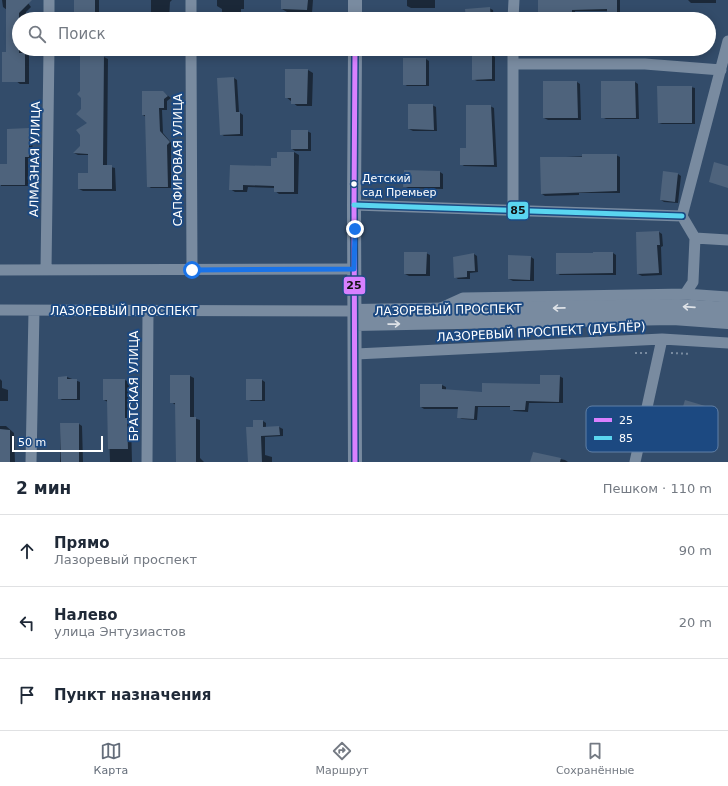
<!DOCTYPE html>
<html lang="ru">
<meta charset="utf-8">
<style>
body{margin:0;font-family:"DejaVu Sans",sans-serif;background:#f2f2f3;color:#1f2937}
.scale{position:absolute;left:12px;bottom:10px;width:91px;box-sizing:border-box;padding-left:4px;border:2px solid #fff;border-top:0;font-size:11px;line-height:14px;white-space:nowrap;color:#fff;-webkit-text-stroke:3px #1c4981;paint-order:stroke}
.stop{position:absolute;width:12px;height:12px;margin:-9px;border:3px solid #1a73e8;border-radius:50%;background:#fff}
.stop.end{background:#1a73e8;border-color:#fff;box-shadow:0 1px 4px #0008}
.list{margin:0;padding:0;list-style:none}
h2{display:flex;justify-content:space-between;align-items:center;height:52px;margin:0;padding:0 16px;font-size:17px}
h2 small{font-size:13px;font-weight:400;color:#747a83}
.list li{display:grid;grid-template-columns:26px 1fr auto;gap:12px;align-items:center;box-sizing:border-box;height:72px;padding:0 16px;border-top:1px solid #e0e1e3}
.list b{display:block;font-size:15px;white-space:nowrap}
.list p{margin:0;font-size:13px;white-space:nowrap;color:#747a83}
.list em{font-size:13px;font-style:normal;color:#747a83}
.icon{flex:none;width:22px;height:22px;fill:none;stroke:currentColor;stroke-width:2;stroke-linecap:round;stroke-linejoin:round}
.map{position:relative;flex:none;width:728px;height:462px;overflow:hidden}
.search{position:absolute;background:#fff;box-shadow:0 2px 10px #0003;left:12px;right:12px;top:12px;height:44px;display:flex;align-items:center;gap:10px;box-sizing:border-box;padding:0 14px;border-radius:22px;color:#747a83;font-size:15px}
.sheet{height:268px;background:#fff}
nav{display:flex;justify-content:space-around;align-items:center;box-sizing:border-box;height:56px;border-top:1px solid #e0e1e3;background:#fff;font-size:11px;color:#747a83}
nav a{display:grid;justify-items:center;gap:2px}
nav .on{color:#646d7a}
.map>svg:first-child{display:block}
.shadow{fill:#0007}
.building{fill:#4e637c}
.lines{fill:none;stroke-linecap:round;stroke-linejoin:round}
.path{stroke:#798ba0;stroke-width:2;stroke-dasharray:2 3;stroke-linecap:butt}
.minor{stroke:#798ba0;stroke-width:11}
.tertiary{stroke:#798ba0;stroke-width:14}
.bus-1-casing{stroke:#1c4981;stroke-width:8}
.bus-2-casing{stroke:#1c4981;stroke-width:8}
.bus-1{stroke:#d880ff;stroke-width:5}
.bus-2{stroke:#5ad5f0;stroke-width:5}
.oneway{stroke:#dee2e7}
.route{stroke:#1a73e8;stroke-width:5}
.bus-dot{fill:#fff;stroke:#1c4981;stroke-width:1.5}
.labels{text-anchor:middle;stroke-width:4;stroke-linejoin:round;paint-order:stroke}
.bus-label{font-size:11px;fill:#fff;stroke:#1c4981;text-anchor:start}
.street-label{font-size:12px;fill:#fff;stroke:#1c4981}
.key{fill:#1c4981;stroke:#6080a7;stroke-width:1}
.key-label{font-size:11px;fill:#fff}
.line-badge{stroke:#1c4981;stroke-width:1.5}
.pale-badge-label{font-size:11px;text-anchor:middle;font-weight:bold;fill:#111}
</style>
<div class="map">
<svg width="728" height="462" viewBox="0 0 728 462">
<rect width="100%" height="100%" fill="#334c6a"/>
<path class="shadow" d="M2,0H28V3L31,7L26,12V19H19V49H29V84H20L16,81L7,54V10L3,7Z
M75,0H99V19H75Z
M151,0H172L170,2L169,19H151Z
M217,0H244V9H241V19H222V9L217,6Z
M282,0H313L312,13L287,12L282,9Z
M407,0H435V8H411L407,6Z
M539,0H620V18L644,19H608V11H575L576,19H542L539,17Z
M688,0H716V3H691Z
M489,8L493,10L494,19H467Z
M81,49H104V57L108,59L107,166L115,168L116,191H83L79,189L89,174V155H78L74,153L81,146L89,123L82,110Z
M568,49V53L548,52L544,50Z
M608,49H645V55L612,56L608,54Z
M492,55L495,57V81H477L473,79Z
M426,59L429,61V86H407L404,84Z
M308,70L313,73L312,106H297L286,97Z
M234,78L237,80L239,112L243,115V136H224L221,134Z
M577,82L580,84L581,120H548L544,118Z
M602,82H635L638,84L639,119H606L602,117Z
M691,87L695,88V124H662L659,123Z
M163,92L171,98L167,101V110H162L163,133L173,145L171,147V188H151L148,186L146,117L143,115Z
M432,105L436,107L437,131H413L409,129Z
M490,106L494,108L497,167L464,166L461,164Z
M29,129L33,131L32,158H28V186H1L0,165H8V130Z
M307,131L311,133V151H295L292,149Z
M294,152L299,155L298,194H279L275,191V188L248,187L247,192H235L230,189L272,167L278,159V153Z
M616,155L620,157V193H579V195L545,196L542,194L541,158Z
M440,172L443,174V189L408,188L404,186Z
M678,174L681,176L678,203L664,202L661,200Z
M659,232L662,234L663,246L661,247L662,275L642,276L638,274L637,233Z
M426,253L430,255V276H409L405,274Z
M613,253L616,255V275H560L557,273V254Z
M474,254L477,256L478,272L470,273V279H458L455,277Z
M531,257L534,259V281H513L509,279Z
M190,376L194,378V418L200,420V458L204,462H177L176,405L171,402Z
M559,376L563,378V403H529L528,412L514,411L511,409V407H478L477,420L462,419L458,417L459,409H424L421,407V385H442L446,387V390L483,393L541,385Z
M67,377L80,382V400H62L59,398Z
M0,379L2,381V388L8,390V401H0Z
M125,380L129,382V420L131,421L132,462H110L108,402L104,400Z
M262,380L265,382V401H251L247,399Z
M263,421L266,423V428L279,427L283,429V436L265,437V455L272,457V462H249L254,428Z
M61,424H79L82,426L83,462H60Z
M0,426H6L14,433L15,462H0Z
M533,453L565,460L568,462H531Z"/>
<path class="building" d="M6,0H32L19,13V53H25V82H2V52H6Z
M74,0H95V19H74Z
M281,0H308L307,10L281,9Z
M538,0H617V19H607V9L572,10V17L538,18Z
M490,7L491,19H466L465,9Z
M80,50H94V56L104,55L103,165H112V189H78V173H88V154L73,153L80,146V135L76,130L87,123L76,114L81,109V98L77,94L80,91Z
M472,54H492V79L472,80Z
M403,58H426V85H403Z
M285,69H308L307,104H291V98H285Z
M234,77L236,112H240V134L220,135L217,78Z
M543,81H577L578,118H543Z
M601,81H635L636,118H601Z
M657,86H692V123H658Z
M142,91H163L168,96L164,99V108H159L160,131L170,142L167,145L168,187H147L145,115H142Z
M408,104H433L434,130L408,129Z
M466,105H491L494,165H460V148H466Z
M29,128V157H25V185H0V164H7V129Z
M291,130H308V149H291Z
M277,152H294V192H274V186L243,185V190H229L230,165L271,166V158H277Z
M582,154H617V191L541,194L540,157H582Z
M714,162L728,166V188L709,182Z
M404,170L440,171V187H403Z
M663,171L678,173L675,202L660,200Z
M659,231L660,245H657L659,273L637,274L636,232Z
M404,252H427L426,274H404Z
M593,252H613V273L556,274V253H593Z
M474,253L475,271H467V277L454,278L453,257Z
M508,255L531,256L530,280L508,279Z
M170,375H190V417H196V462H176L175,403H170Z
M540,375H560L559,402L526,401L525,410H510V406H475L474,419L457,418L458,407H420V384H442V389L482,392V383L540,384Z
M67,376V379H77V399H58V377Z
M103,379H125V418H127L128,449H108L107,400H103Z
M246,379H262V400H246Z
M685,400L712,408L708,420L681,413Z
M253,420H263V427L279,426L280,435L261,436L262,462H248L246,427H253Z
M60,423H79V462H61Z
M0,429L10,430V462H0Z
M533,452L561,458L560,462H530Z"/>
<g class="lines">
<path class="path" d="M635,353H647
M671,353L691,354"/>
<path class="minor" d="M191,0V19
M49,19V0
M513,19L514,0
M191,49L192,270
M513,49V210
M513,64H645L721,70
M354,205L682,216
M682,216L728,41
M682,216L695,238L693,282L685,294
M695,238L728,240
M0,270L354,269
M46,270L49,49
M441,308L463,298L685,294L728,297
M0,310L355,311
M356,354L662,339L728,343
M31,462L34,311
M147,462L148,311
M635,462L662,339"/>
<path class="tertiary" d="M355,19V0
M355,49L354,205L355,462
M355,311L678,306L728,309
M355,324L673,318L728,322"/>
<g class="bus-1-casing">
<path id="bus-1" d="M355,49L354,205L355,462"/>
</g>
<g class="bus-2-casing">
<path id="bus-2" d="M354,205L682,216"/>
</g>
<use href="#bus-1" class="bus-1"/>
<use href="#bus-2" class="bus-2"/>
</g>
<defs><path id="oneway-shaft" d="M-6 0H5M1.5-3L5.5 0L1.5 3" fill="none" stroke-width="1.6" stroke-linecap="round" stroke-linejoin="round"/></defs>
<g class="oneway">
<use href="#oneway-shaft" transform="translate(689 307) rotate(-176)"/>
<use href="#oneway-shaft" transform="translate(559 308) rotate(179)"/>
<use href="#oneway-shaft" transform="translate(394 324) rotate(-1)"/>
</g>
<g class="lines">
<path class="route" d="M192,270L354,269L355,229"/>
</g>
<circle class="bus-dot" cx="354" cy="184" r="3.5"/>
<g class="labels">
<g class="bus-label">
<text x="362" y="182">Детский<tspan x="362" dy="14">сад Премьер</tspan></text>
</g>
<g class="street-label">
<text transform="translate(35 159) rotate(-89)" y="4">АЛМАЗНАЯ УЛИЦА</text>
<text transform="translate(178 160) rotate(-90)" y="4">САПФИРОВАЯ УЛИЦА</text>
<text transform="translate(448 310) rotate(-1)" y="4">ЛАЗОРЕВЫЙ ПРОСПЕКТ</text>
<text x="124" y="315">ЛАЗОРЕВЫЙ ПРОСПЕКТ</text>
<text transform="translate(541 332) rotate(-3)" y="4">ЛАЗОРЕВЫЙ ПРОСПЕКТ (ДУБЛЁР)</text>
<text transform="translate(134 386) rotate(-90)" y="4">БРАТСКАЯ УЛИЦА</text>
</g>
</g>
<rect x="586" y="406" width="132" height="46" rx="6" class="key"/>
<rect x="594" y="418" width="18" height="4" fill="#d880ff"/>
<rect x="594" y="436" width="18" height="4" fill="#5ad5f0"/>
<g class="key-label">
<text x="619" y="424">25</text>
<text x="619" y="442">85</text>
</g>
<g class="line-badge">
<rect x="507" y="201" width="22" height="19" rx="4" fill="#5ad5f0"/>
<rect x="343" y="276" width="23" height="19" rx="4" fill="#d880ff"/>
</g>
<g class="pale-badge-label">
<text x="518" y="214">85</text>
<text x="354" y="289">25</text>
</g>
</svg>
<div class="scale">50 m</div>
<div class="stop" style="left:192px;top:270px"></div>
<div class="stop end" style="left:355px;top:229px"></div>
<div class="search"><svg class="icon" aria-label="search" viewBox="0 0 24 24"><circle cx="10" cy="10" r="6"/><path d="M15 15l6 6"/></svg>Поиск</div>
</div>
<section class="sheet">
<h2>2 мин<small>Пешком · 110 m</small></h2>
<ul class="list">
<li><svg class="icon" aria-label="ahead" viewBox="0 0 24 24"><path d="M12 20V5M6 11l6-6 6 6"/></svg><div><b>Прямо</b><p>Лазоревый проспект</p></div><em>90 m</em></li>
<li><svg class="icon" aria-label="left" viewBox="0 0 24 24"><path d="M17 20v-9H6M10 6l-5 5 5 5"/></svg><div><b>Налево</b><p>улица Энтузиастов</p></div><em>20 m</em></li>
<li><svg class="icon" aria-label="arrive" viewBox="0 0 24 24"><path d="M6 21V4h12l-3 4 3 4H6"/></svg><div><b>Пункт назначения</b></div></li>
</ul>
</section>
<nav>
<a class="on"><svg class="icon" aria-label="map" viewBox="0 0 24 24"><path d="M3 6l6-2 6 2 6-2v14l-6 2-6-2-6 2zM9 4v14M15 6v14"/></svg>Карта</a>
<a><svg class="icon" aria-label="directions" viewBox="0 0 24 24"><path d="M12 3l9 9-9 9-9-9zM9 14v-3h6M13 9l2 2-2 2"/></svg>Маршрут</a>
<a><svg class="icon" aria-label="saved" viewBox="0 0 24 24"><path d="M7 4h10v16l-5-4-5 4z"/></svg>Сохранённые</a>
</nav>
